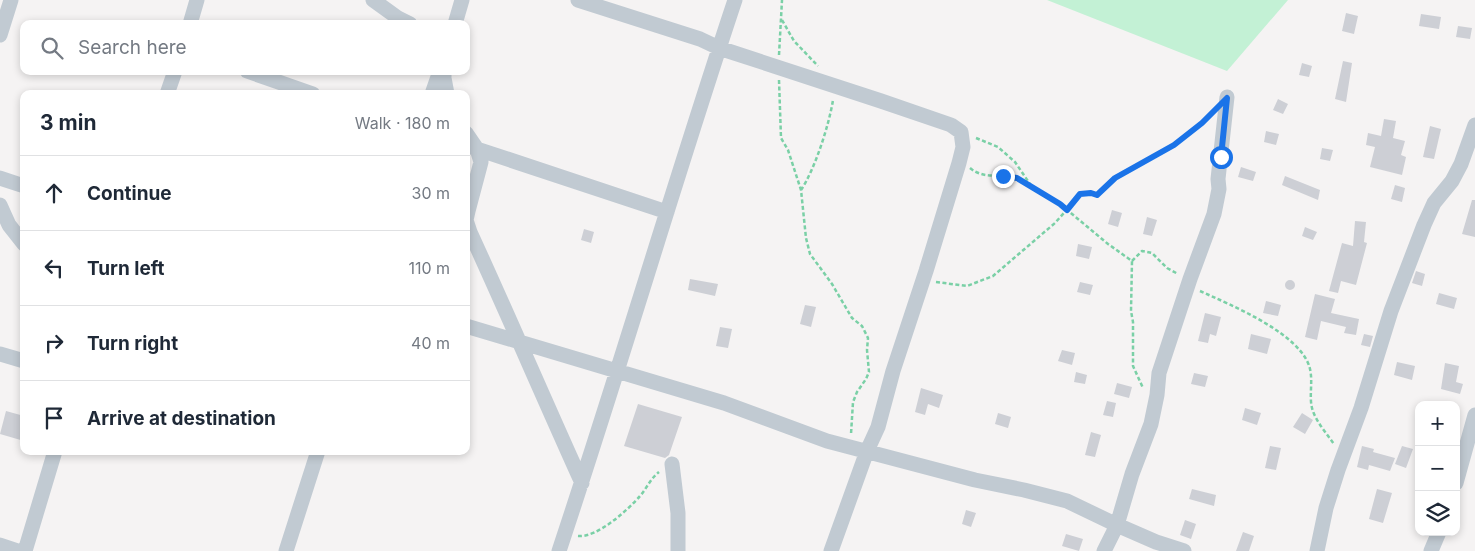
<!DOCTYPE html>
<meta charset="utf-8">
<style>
body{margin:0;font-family:Inter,sans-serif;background:#f2f2f3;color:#1f2937}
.controls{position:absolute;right:15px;bottom:15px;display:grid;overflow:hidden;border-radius:10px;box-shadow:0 2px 8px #0003}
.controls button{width:45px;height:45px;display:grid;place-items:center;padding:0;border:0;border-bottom:1px solid #e0e1e3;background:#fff;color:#1f2937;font:25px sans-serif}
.stop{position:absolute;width:15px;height:15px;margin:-11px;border:4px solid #1a73e8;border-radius:50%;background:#fff}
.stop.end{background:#1a73e8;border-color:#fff;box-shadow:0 1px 5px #0008}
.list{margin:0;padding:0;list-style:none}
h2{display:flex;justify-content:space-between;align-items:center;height:65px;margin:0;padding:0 20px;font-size:21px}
h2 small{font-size:16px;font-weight:400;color:#747a83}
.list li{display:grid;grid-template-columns:32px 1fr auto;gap:15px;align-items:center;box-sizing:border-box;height:75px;padding:0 20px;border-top:1px solid #e0e1e3}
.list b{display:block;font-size:19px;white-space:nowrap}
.list em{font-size:16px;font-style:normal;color:#747a83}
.icon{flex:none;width:28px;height:28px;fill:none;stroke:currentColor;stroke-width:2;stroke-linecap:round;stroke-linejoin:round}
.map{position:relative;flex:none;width:1475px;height:551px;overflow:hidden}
.search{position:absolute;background:#fff;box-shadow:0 2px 8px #0003;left:20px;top:20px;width:450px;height:55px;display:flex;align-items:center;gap:12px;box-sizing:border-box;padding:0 18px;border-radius:10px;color:#747a83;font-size:19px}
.panel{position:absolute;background:#fff;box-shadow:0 2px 8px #0003;left:20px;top:90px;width:450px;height:365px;border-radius:10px}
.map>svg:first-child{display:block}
.green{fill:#c3f1d5}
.building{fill:#cdcfd5}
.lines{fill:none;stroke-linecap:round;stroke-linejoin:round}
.path{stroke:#7ad0a6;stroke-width:2.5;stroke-dasharray:4 2.5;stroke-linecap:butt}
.minor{stroke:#c1cad2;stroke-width:15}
.route{stroke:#1a73e8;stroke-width:6}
</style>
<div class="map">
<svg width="1475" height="551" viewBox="0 0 1475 551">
<rect width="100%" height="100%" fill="#f5f3f3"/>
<path class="green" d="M1047,0H1288L1227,71Z"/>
<path class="building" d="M1346,13L1358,16L1354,34L1342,31Z
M1421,14L1441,17L1439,29L1419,26Z
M1458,26L1472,28L1470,39L1456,37Z
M1343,61L1352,63L1346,102L1335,99Z
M1302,63L1312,66L1309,77L1299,75Z
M1278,99L1288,104L1283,114L1273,110Z
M1384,119L1396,121L1393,138L1405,141L1401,155L1406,157L1402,175L1370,167L1375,147L1366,145L1368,133L1381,136Z
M1430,126L1441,129L1434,159L1423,157Z
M1266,131L1279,134L1276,145L1264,142Z
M1322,148L1333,150L1330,161L1320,159Z
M1241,167L1256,172L1253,181L1238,177Z
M1285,176L1320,190L1318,200L1282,185Z
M1395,185L1405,188L1402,202L1391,199Z
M1472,200H1475V237L1462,234Z
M1112,210L1122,213L1118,227L1108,224Z
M1147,217L1157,220L1152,236L1143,234Z
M1355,221L1366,222L1364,242L1367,243L1356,285L1341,281L1338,293L1329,291L1342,243L1353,246Z
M1305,227L1317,232L1313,240L1302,236Z
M584,229L594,232L591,243L581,240Z
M1078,244L1092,247L1089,259L1076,256Z
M1416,271L1425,274L1422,286L1412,283Z
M690,279L718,284L715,296L688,290Z
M1285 285a5 5 0 1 1 10 0a5 5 0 1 1-10 0Z
M1080,282L1093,285L1090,295L1077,292Z
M1439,293L1457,298L1454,309L1436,304Z
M1315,294L1335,299L1331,313L1359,319L1356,335L1344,333L1346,327L1321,321L1317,340L1305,337Z
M1266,301L1281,305L1278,316L1263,313Z
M805,305L816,307L811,327L800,324Z
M1205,313L1221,317L1216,336L1210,334L1208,343L1198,341Z
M720,327L732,329L728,348L716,346Z
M1251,334L1271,339L1267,354L1248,349Z
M1364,334L1373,336L1370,347L1361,345Z
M1062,350L1075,353L1072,365L1058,361Z
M1397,362L1415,366L1412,380L1394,375Z
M1445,363L1459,366L1456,382L1463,384L1460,394L1441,389Z
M1076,372L1087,375L1085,384L1074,382Z
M1194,373L1208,376L1205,387L1191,384Z
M1117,383L1132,387L1129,398L1114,394Z
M921,388L943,395L939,408L928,404L925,415L915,412Z
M1107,401L1116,403L1113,417L1103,415Z
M638,404L682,417L669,455L665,458L624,446Z
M1245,408L1261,413L1257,425L1242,420Z
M6,411L24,416V441L0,434Z
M998,413L1011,417L1008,428L995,424Z
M1302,413L1313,420L1305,434L1293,427Z
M1091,432L1101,435L1095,457L1085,455Z
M1270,446L1281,448L1276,470L1265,468Z
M1362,446L1374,449L1373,452L1395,458L1390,471L1369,465L1368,470L1357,467Z
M1402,446L1413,449L1406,468L1395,464Z
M1192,489L1216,495L1214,506L1189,499Z
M1377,489L1392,493L1383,523L1369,519Z
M966,510L976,513L971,527L962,524Z
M1185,520L1196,524L1191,539L1180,535Z
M1243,532L1254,536L1249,551H1236Z
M1066,534L1083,539L1079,551L1062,546Z"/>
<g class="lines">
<path class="path" d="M782,20L794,41L818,66
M779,55L782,0
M779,80L781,138L788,150L801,190L806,238L810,254L832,284L852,318L862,326L868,338L867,350L869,372L866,379L857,392L853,402L851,434
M976,138L998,147L1015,162L1032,187L1060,204L1108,244L1132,261L1131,311L1133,322V366L1143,388
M970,168C984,180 1001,173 1017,178C1021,180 1026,184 1030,187
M801,190C815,169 829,125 833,100
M1132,261L1142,251L1152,253L1167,268L1178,274
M936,282L967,286L993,276L1055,223L1080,195L1091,193L1097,195L1115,178L1174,145L1211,114
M1200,291C1231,305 1302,334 1310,369C1313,382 1309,396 1312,408C1315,420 1326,433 1334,444
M578,536C597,538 628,510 640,496C647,488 650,479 659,472"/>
<path class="minor" d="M373,0L398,18L410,24
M578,0L700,39L719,48L881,101L951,125L961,132L963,147L959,163L926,271L893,371L878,427L867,451L831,551
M190,24L197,0
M455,24L462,0
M0,35L11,0
M247,71L313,94
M444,71V78L447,94
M167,94L175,71
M432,94L440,71
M466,133L477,149L481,162L468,211L466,220L470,232C508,315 544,399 582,483
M471,147L667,212
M0,178L24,186
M0,205L9,225L24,244
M466,326L724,403L827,441L975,480L1024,490L1067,501L1117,525L1156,542L1184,551
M0,354L24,361
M672,464L678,513V551
M1456,483L1475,415
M0,545L18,551
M25,551L55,451
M286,551L318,451
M559,551C620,368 674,183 735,0
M1104,551L1117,525L1132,474L1151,424L1157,395L1159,373L1190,279L1214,214L1219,189L1218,179L1227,97
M1317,551L1326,508L1338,470L1361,408L1391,311L1424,225L1434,203L1452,181L1461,164L1475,125
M1431,551L1439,532"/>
</g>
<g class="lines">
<path class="route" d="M1003,176L1017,178L1060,204L1067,210L1080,194L1091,193L1097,195L1115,178L1174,145L1202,123L1227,98L1221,157"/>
</g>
</svg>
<div class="controls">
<button>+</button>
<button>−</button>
<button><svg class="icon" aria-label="layers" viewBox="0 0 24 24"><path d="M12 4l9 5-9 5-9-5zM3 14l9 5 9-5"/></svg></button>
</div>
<div class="stop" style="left:1221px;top:157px"></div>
<div class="stop end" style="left:1003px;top:176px"></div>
<div class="search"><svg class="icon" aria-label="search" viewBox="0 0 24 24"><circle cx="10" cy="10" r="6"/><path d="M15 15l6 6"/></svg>Search here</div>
<section class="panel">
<h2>3 min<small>Walk · 180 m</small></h2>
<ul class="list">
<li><svg class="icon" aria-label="ahead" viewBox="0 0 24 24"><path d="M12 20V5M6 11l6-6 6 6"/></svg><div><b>Continue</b></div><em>30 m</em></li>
<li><svg class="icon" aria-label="left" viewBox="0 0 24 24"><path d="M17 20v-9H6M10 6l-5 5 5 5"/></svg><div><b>Turn left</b></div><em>110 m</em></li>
<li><svg class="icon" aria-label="right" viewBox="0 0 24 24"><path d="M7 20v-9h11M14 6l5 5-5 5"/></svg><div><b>Turn right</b></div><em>40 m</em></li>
<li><svg class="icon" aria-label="arrive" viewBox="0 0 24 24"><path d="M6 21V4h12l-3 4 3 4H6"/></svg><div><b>Arrive at destination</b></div></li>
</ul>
</section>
</div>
